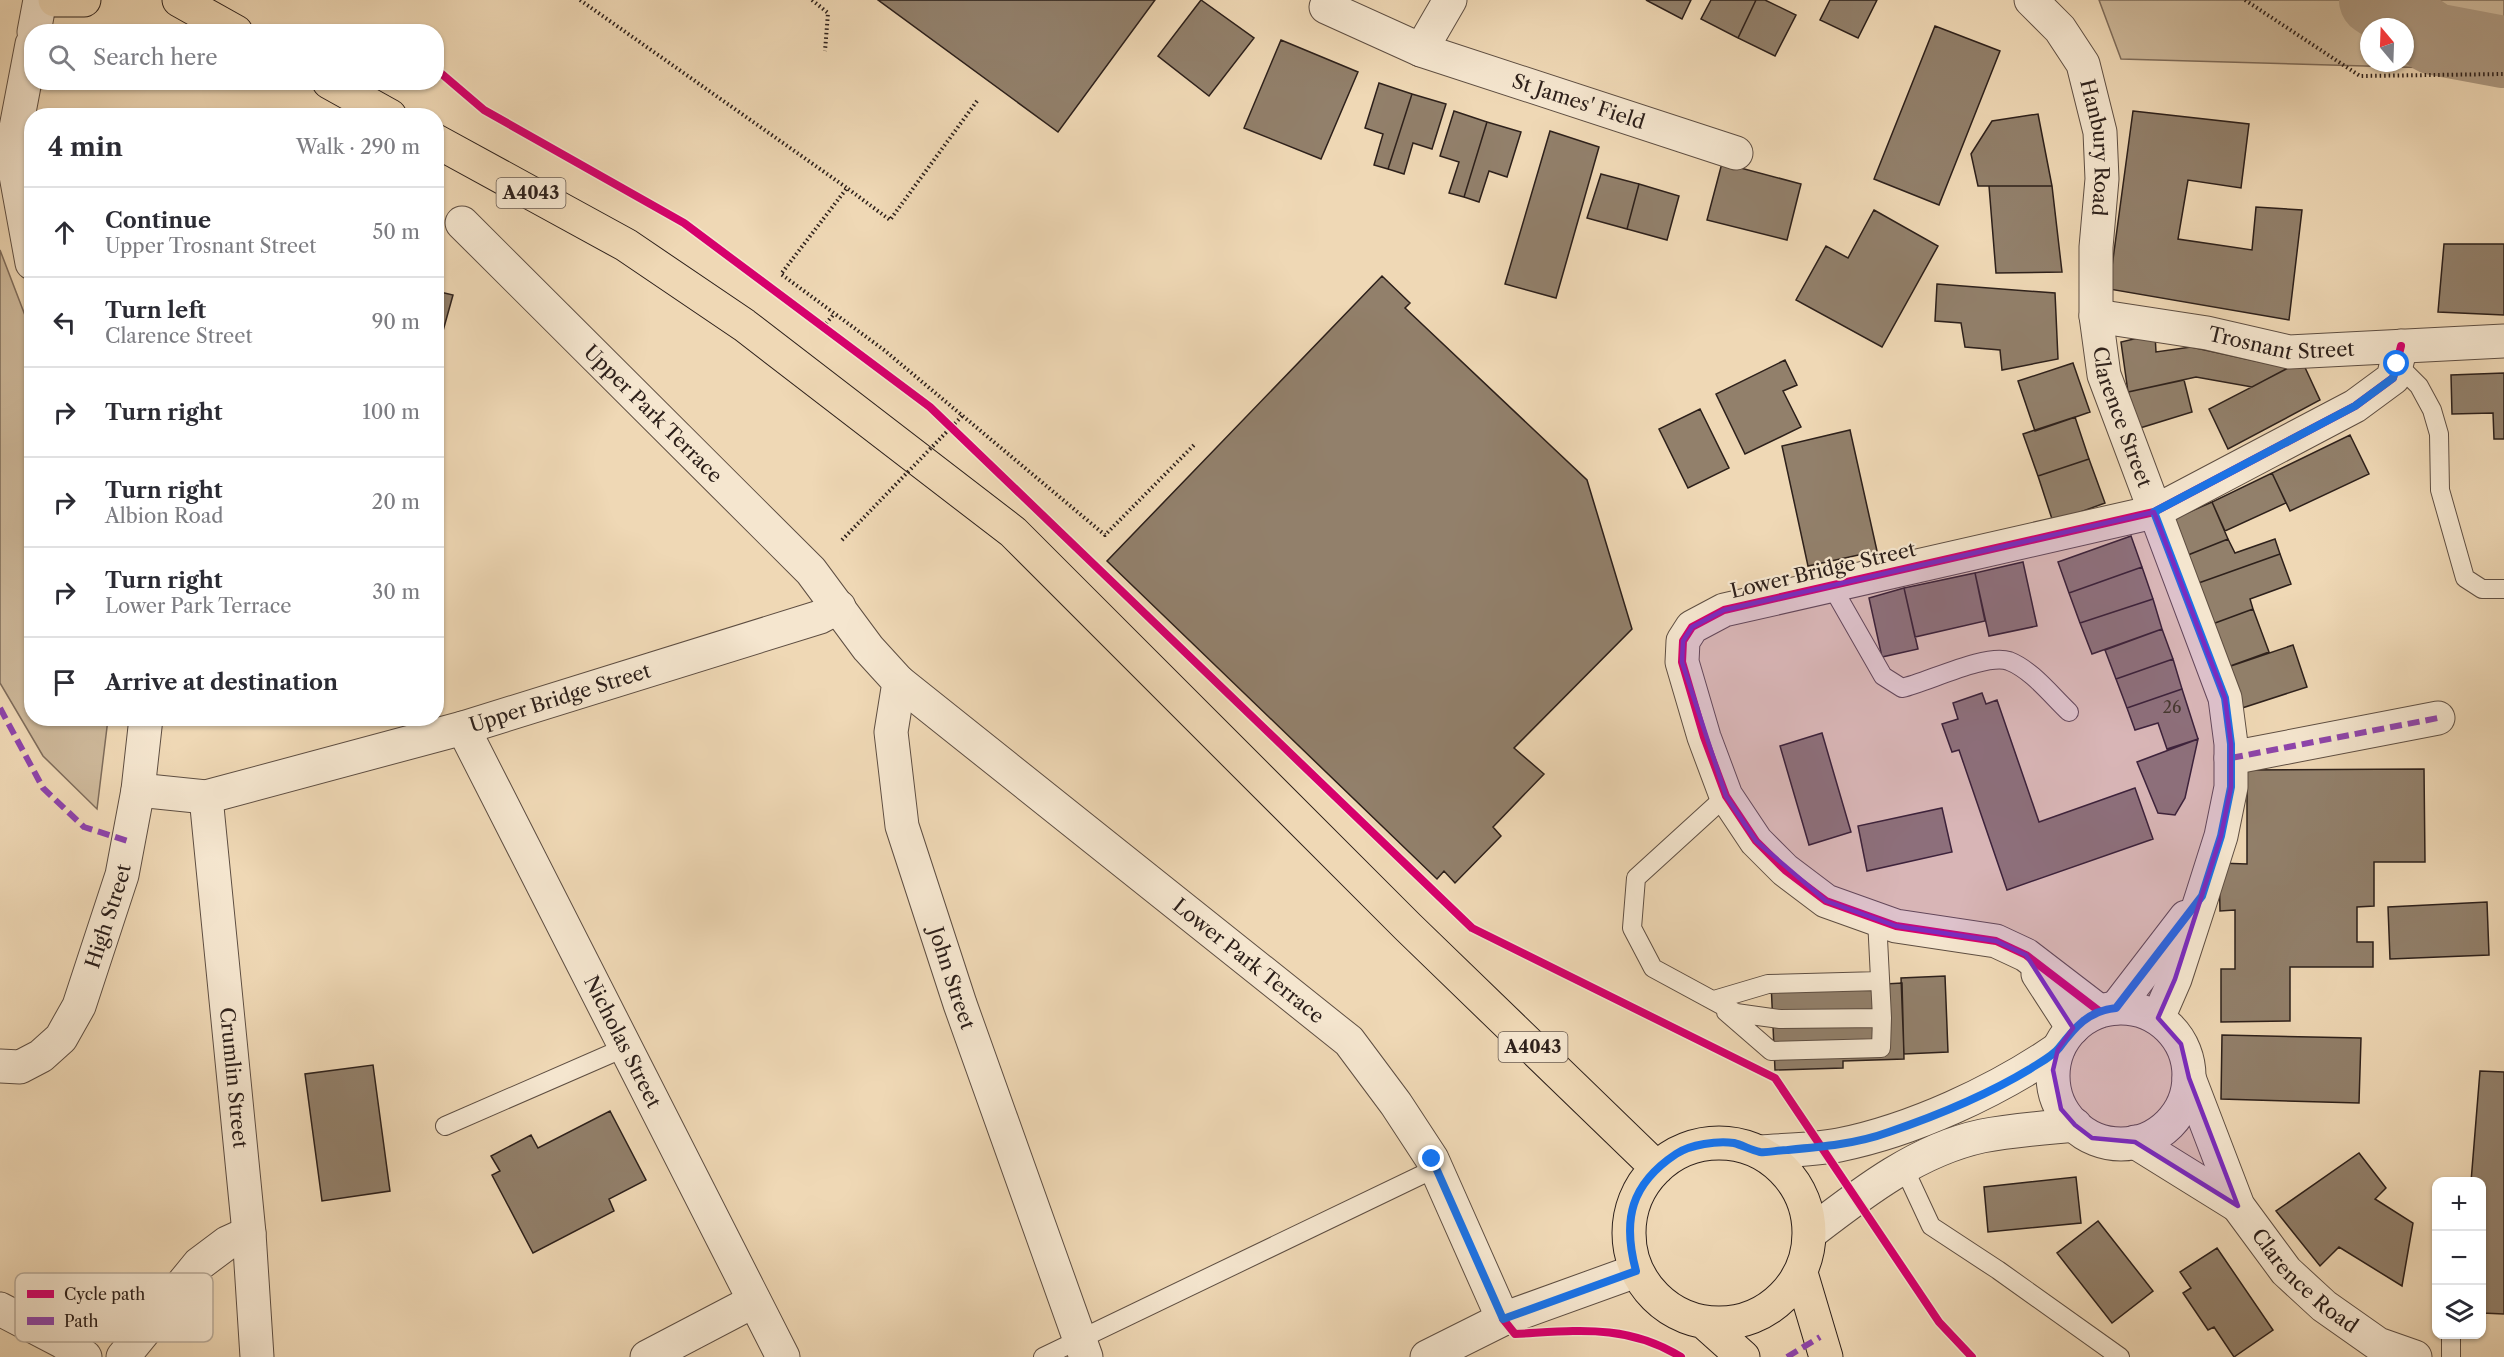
<!DOCTYPE html>
<meta charset="utf-8">
<style>
body{margin:0;font-family:"Libre Caslon Text",serif;background:#f2f2f3;color:#2b2b33}
.controls{position:absolute;right:18px;bottom:18px;display:grid;overflow:hidden;border-radius:12px;box-shadow:0 2px 4px #0004}
.controls button{width:54px;height:54px;display:grid;place-items:center;padding:0;border:0;border-bottom:2px solid #e1e1e2;background:#fff;color:#2b2b33;font:30px sans-serif}
.compass{position:absolute;left:2360px;top:18px;width:54px;height:54px;border-radius:50%;background:#fff;box-shadow:0 2px 4px #0004;rotate:341deg}
.stop{position:absolute;width:18px;height:18px;margin:-14px;border:4px solid #1a73e8;border-radius:50%;background:#fff}
.stop.end{background:#1a73e8;border-color:#fff;box-shadow:0 2px 6px #0008}
.list{margin:0;padding:0;list-style:none}
h2{display:flex;justify-content:space-between;align-items:center;height:78px;margin:0;padding:0 24px;font-size:26px}
h2 small{font-size:20px;font-weight:400;color:#7c7c81}
.list li{display:grid;grid-template-columns:39px 1fr auto;gap:18px;align-items:center;box-sizing:border-box;height:90px;padding:0 24px;border-top:2px solid #e1e1e2}
.list b{display:block;font-size:22px;white-space:nowrap}
.list p{margin:0;font-size:20px;white-space:nowrap;color:#7c7c81}
.list em{font-size:20px;font-style:normal;color:#7c7c81}
.icon{flex:none;width:33px;height:33px;fill:none;stroke:currentColor;stroke-width:2;stroke-linecap:round;stroke-linejoin:round}
.map{position:relative;flex:none;width:2504px;height:1357px;overflow:hidden}
.search{position:absolute;background:#fff;box-shadow:0 2px 4px #0004;left:24px;top:24px;width:420px;height:66px;display:flex;align-items:center;gap:15px;box-sizing:border-box;padding:0 21px;border-radius:24px;color:#7c7c81;font-size:22px}
.panel{position:absolute;background:#fff;box-shadow:0 2px 4px #0004;left:24px;top:108px;width:420px;height:618px;border-radius:24px}
.map>svg:first-child{display:block}
.green{fill:#ceb99b;stroke:#7e6c5b;stroke-width:1.5;fill-rule:evenodd}
.lines{fill:none;stroke-linecap:round;stroke-linejoin:round}
.river{stroke:#ad9981;stroke-width:72}
.building{fill:#92806b;stroke:#2d201b;stroke-width:1.5}
.service-casing{stroke:#5e4e42;stroke-width:20}
.minor-casing{stroke:#5e4e42;stroke-width:35}
.tertiary-casing{stroke:#5e4e42;stroke-width:35}
.primary-casing{stroke:#2d201b;stroke-width:35}
.path{stroke:#2d201b;stroke-width:4;stroke-dasharray:1.5 3;stroke-linecap:butt}
.service{stroke:#f5e6cf;stroke-width:18}
.minor{stroke:#f5e6cf;stroke-width:33}
.tertiary{stroke:#f5e6cf;stroke-width:33}
.primary{stroke:#efd8b5;stroke-width:33}
.path-bridge{stroke:#2d201b;stroke-width:4;stroke-dasharray:1.5 3;stroke-linecap:butt}
.quiet{stroke:#8e44ad;stroke-width:6;stroke-dasharray:12 6;stroke-linecap:butt}
.cycleway-casing{stroke:#f5e6cf;stroke-width:11}
.cycleway{stroke:#d6006c;stroke-width:8}
.route{stroke:#1a73e8;stroke-width:8}
.marked{fill:#7b2cbf;fill-opacity:0.2;stroke:#7b2cbf;stroke-width:4.5;stroke-linejoin:round}
.labels{text-anchor:middle;stroke-width:4.5;stroke-linejoin:round;paint-order:stroke}
.number-label{font-size:16px;fill:#46382f}
.shield{fill:#f5e6cf;stroke:#695b51;stroke-width:1.5}
.shield-label{font-size:18px;font-weight:bold;fill:#2d201b}
.street-label{font-size:20px;fill:#2d201b;stroke:#f5e6cf}
.key{fill:#f5e6cf;stroke:#b9ab99;stroke-width:1.5}
.key-label{font-size:16px;fill:#2d201b}
</style>
<div class="map">
<svg width="2504" height="1357" viewBox="0 0 2504 1357">
<rect width="100%" height="100%" fill="#efd8b5"/>
<filter id="stains"><feTurbulence type="fractalNoise" baseFrequency=".00333" numOctaves="4"/><feColorMatrix values="0 0 0 0 .2 0 0 0 0 .09 0 0 0 0 .02 0 0 0 .5 -.17"/></filter>
<radialGradient id="worn" r=".72"><stop offset=".6" stop-color="#630" stop-opacity="0"/><stop offset="1" stop-color="#630" stop-opacity=".3"/></radialGradient>
<path class="green" d="M2099,0H2504V70L2121,59ZM2369,27H2405V63H2369Z
M0,250L31,331L32,718L108,719L97,809L43,756L0,683Z"/>
<g class="lines">
<path class="river" d="M2375,0L2434,39L2504,52"/>
</g>
<path class="building" d="M878,0H1155L1058,132Z
M1201,0L1254,38L1209,96L1158,56Z
M1646,0H1691L1682,19Z
M1711,0H1756L1738,38L1701,19Z
M1756,0H1765L1796,15L1775,56L1738,38Z
M1830,0H1877L1858,38L1820,20Z
M1935,26L2000,51L1939,205L1874,179Z
M1281,40L1358,72L1321,159L1244,128Z
M1379,83L1412,94L1388,169L1374,165L1383,134L1365,128Z
M1412,94L1446,104L1432,149L1413,143L1404,174L1388,169Z
M1454,111L1487,122L1464,197L1449,193L1459,162L1440,156Z
M2133,111L2249,124L2241,188L2188,180L2178,239L2252,250L2256,207L2302,210L2289,320L2109,289Z
M2038,114L2052,186H1978L1971,154L1992,121Z
M1487,122L1521,132L1507,177L1489,171L1479,202L1464,197Z
M1550,131L1599,147L1556,298L1505,284Z
M1722,163L1801,184L1787,240L1707,220Z
M1601,174L1639,184L1627,229L1587,218Z
M1639,184L1679,196L1667,240L1627,229Z
M1989,186H2052L2062,272L1996,273Z
M1874,210L1938,246L1882,347L1796,300L1826,246L1848,258Z
M2444,244H2504V315L2438,312Z
M1382,276L1410,303L1405,308L1587,480L1632,629L1514,748L1544,774L1493,827L1501,836L1455,883L1444,871L1437,879L1107,561Z
M1937,284L2055,293L2058,359L2002,370L2000,350L1965,347L1961,323L1935,321Z
M436,291L453,295L436,356Z
M2155,334L2156,352L2191,347L2288,368L2252,387L2196,377L2128,392L2121,342Z
M1785,360L1797,385L1783,391L1801,427L1745,454L1716,394Z
M2302,361L2320,400L2228,449L2209,409Z
M2073,363L2090,412L2035,431L2018,381Z
M2504,373V439H2494L2493,413L2452,414L2451,375Z
M2184,380L2192,412L2140,428L2128,392Z
M1700,409L1729,468L1688,488L1659,429Z
M2075,417L2089,459L2038,476L2023,434Z
M1850,430L1877,551L1808,566L1782,446Z
M2350,435L2369,474L2290,511L2272,473Z
M2089,459L2105,503L2053,522L2038,476Z
M2272,473L2286,503L2225,531L2212,502Z
M2212,502L2228,539L2183,557L2169,521Z
M2131,536L2142,567L2069,593L2058,562Z
M2228,539L2235,553L2275,539L2280,554L2193,585L2183,557Z
M2280,554L2291,584L2250,599L2253,609L2207,626L2193,585Z
M2023,562L2037,626L1989,636L1975,573Z
M2142,567L2153,599L2080,623L2069,593Z
M1975,573L1985,621L1915,637L1904,588Z
M1904,588L1918,649L1882,657L1869,598Z
M2153,599L2162,629L2092,654L2080,623Z
M2253,609L2269,652L2222,669L2207,626Z
M2162,629L2173,659L2116,679L2105,650Z
M2293,645L2307,687L2236,710L2222,669Z
M2173,659L2182,689L2127,708L2116,679Z
M2182,689L2198,739L2167,749L2158,723L2135,730L2127,708Z
M1982,693L1986,704L1997,700L2039,822L2135,788L2153,839L2007,890L1959,750L1952,752L1942,724L1958,719L1953,703Z
M1822,733L1851,832L1809,845L1780,746Z
M2198,739L2185,798L2175,815L2158,813L2137,762Z
M2424,769L2425,862H2374V906L2357,907V942H2373V967H2290V1021L2221,1022V969H2235V910L2220,911L2219,863L2247,864V770Z
M1942,808L1952,852L1867,871L1858,826Z
M2487,902L2489,955L2390,959L2388,907Z
M1945,976L1948,1052L1904,1054L1901,978Z
M1771,982L1849,986L1902,983L1904,1059L1843,1061V1068L1775,1070Z
M2222,1035L2361,1038L2359,1103L2221,1099Z
M373,1065L390,1191L322,1201L305,1074Z
M2480,1071L2504,1072V1314L2482,1313V1182H2471Z
M610,1111L646,1180L609,1199L614,1211L533,1253L492,1175L500,1171L491,1156L531,1135L538,1148Z
M2359,1153L2386,1188L2375,1199L2413,1223L2402,1286L2339,1247L2320,1266L2276,1211Z
M2076,1177L2081,1223L1988,1232L1984,1187Z
M2098,1221L2153,1291L2112,1323L2057,1253Z
M2217,1248L2273,1330L2234,1357L2214,1327L2208,1330L2183,1293L2191,1288L2180,1272Z"/>
<g class="lines">
<g class="service-casing">
<path id="service" d="M2397,364L2419,386L2432,410L2439,434L2440,490L2465,578L2482,589H2504
M1831,585L1883,676L1902,688C1928,682 1986,653 2009,661C2032,670 2051,695 2069,712
M1726,796L1636,878L1632,928L1653,968L1736,1013L1780,1019L1882,1018L1877,919
M1714,1000L1768,984L1880,981
M1726,1012L1771,1051L1881,1048L1882,1018
M445,1126L624,1048
M1904,1168L1931,1226L1998,1270L2120,1357
M1043,1357L1436,1168
M2451,1357V1334"/>
</g>
<g class="minor-casing">
<g id="minor">
<path id="s1" d="M1326,7L1421,50L1736,153"/>
<path d="M34,32L40,0"/>
<path d="M32,44L15,133V170L32,263"/>
<path d="M1421,50L1450,0"/>
<path id="s2" d="M462,223L811,571L868,648L899,682L891,732L902,826L960,1004L1086,1357"/>
<path id="s3" d="M2096,316L2207,333L2289,352L2504,341"/>
<path id="s4" d="M899,682L1349,1041L1396,1104L1432,1159L1503,1319"/>
<path id="s5" d="M463,728L783,1357"/>
<path d="M2231,758L2438,718"/>
<path id="s6" d="M138,790L206,797L463,728L820,617L839,607"/>
<path id="s7" d="M206,797L249,1233L257,1357"/>
<path d="M2038,974L2073,1028"/>
<path d="M2099,1011L2026,955L1996,941L1896,926L1826,901L1785,870L1756,841L1726,796L1704,737L1682,662L1683,641L1692,627L1724,610L2154,512L2355,406L2393,378L2401,346"/>
<path id="s8" d="M0,1066L20,1067L41,1056L61,1038L79,1006L122,875L138,790L146,718"/>
<path d="M0,1309L63,1342L85,1357"/>
<path d="M123,1357L199,1264L227,1243L249,1233"/>
<path d="M647,1357L754,1301"/>
</g>
</g>
<g class="tertiary-casing">
<g id="tertiary">
<path id="s9" d="M2031,0L2060,29L2083,64L2100,132L2102,179L2096,247V316L2104,375L2225,698L2231,744V787L2221,836L2202,896L2175,979L2158,1018"/>
<path d="M2116,1008L2186,917"/>
<circle cx="2121" cy="1076" r="68"/>
<path id="s10" d="M2189,1078L2238,1206L2286,1271L2324,1306L2378,1344L2415,1357"/>
<path d="M2135,1142L2238,1206"/>
<path d="M1760,1152C1786,1150 1813,1150 1839,1145C1913,1130 1995,1092 2058,1049"/>
<path d="M1810,1233C1862,1193 1917,1150 1982,1136C2013,1130 2044,1128 2075,1125"/>
<path d="M1427,1357L1503,1319L1636,1271"/>
</g>
</g>
<g class="primary-casing">
<path id="primary" d="M55,0H84
M179,0L236,32
M329,82L390,116
M436,141L626,245L744,325L1013,532L1408,927L1657,1168
M1629 1233a90 90 0 1 1 180 0a90 90 0 1 1-180 0Z
M1801,1273L1826,1357
M1705,1323L1743,1357"/>
</g>
<path class="path" d="M580,0L847,188
M812,0L828,13L825,51
M2245,0L2360,76L2504,74
M977,101L890,220L847,188L781,274L884,350L1105,535L1195,444
M823,327L834,314"/>
<use href="#service" class="service"/>
<use href="#minor" class="minor"/>
<use href="#tertiary" class="tertiary"/>
<use href="#primary" class="primary"/>
<path class="path-bridge" d="M842,540L963,415"/>
<path class="quiet" d="M0,708L43,788L84,827L128,841
M2231,758L2438,718
M1787,1357L1820,1337"/>
<g class="cycleway-casing">
<path id="cycleway" d="M436,69L484,110L684,223L930,407L1472,928L1775,1078L1939,1322L1972,1357
M2099,1011L2026,955L1996,941L1896,926L1826,901L1785,870L1756,841L1726,796L1704,737L1682,662L1683,641L1692,627L1724,610L2154,512L2355,406L2393,378L2401,346
M1503,1319L1515,1334C1575,1331 1626,1323 1681,1357"/>
</g>
<use href="#cycleway" class="cycleway"/>
</g>
<g class="lines">
<path class="route" d="M1432,1159L1503,1319L1636,1271C1622,1219 1631,1184 1676,1154C1691,1144 1717,1141 1734,1143C1742,1145 1751,1150 1760,1152C1768,1153 1778,1150 1787,1150C1821,1147 1856,1144 1889,1132C1936,1116 1987,1095 2030,1069C2039,1063 2053,1056 2059,1048C2075,1027 2088,1011 2116,1008L2202,896L2221,836L2231,787V744L2225,698L2154,512L2355,406L2393,378L2397,364"/>
</g>
<path class="marked" d="M2154,512L2225,698L2231,744V787L2221,836L2175,979L2158,1018L2181,1044L2189,1078L2238,1206L2135,1142L2092,1138L2075,1125L2061,1109L2053,1070L2058,1049L2073,1028L2026,955L1996,941L1896,926L1826,901L1756,841L1726,796L1682,662L1683,641L1692,627L1724,610Z"/>
<g class="labels">
<g class="number-label">
<text x="2172" y="713">26</text>
</g>
<g class="shield">
<rect x="496.5" y="178" width="69" height="30" rx="4.5"/>
<rect x="1498.5" y="1032" width="69" height="30" rx="4.5"/>
</g>
<g class="shield-label">
<text x="531" y="199">A4043</text>
<text x="1533" y="1053">A4043</text>
</g>
<g class="street-label">
<text dy="7" stroke="none"><textPath href="#s1" startOffset="270">St James' Field</textPath></text>
<text dy="7" stroke="none"><textPath href="#s9" startOffset="168">Hanbury Road</textPath></text>
<text dy="7" stroke="none"><textPath href="#s3" startOffset="188">Trosnant Street</textPath></text>
<text dy="7" stroke="none"><textPath href="#s2" startOffset="270">Upper Park Terrace</textPath></text>
<text dy="7" stroke="none"><textPath href="#s9" startOffset="442">Clarence Street</textPath></text>
<text transform="translate(1823 570) rotate(-13)" y="7">Lower Bridge Street</text>
<text dy="7" stroke="none"><textPath href="#s6" startOffset="436">Upper Bridge Street</textPath></text>
<text dy="7" stroke="none"><textPath href="#s8" startOffset="202">High Street</textPath></text>
<text dy="7" stroke="none"><textPath href="#s4" startOffset="447">Lower Park Terrace</textPath></text>
<text dy="7" stroke="none"><textPath href="#s2" startOffset="940">John Street</textPath></text>
<text dy="7" stroke="none"><textPath href="#s5" startOffset="352">Nicholas Street</textPath></text>
<text dy="7" stroke="none"><textPath href="#s7" startOffset="282">Crumlin Street</textPath></text>
<text dy="7" stroke="none"><textPath href="#s10" startOffset="238">Clarence Road</textPath></text>
</g>
</g>
<rect x="15" y="1273" width="198" height="69" rx="9" class="key"/>
<rect x="27" y="1290" width="27" height="8" fill="#d6006c"/>
<rect x="27" y="1317" width="27" height="8" fill="#8e44ad"/>
<g class="key-label">
<text x="64" y="1300">Cycle path</text>
<text x="64" y="1327">Path</text>
</g>
<rect width="100%" height="100%" filter="url(#stains)"/>
<rect width="100%" height="100%" fill="url(#worn)"/>
</svg>
<div class="controls">
<button>+</button>
<button>−</button>
<button><svg class="icon" aria-label="layers" viewBox="0 0 24 24"><path d="M12 4l9 5-9 5-9-5zM3 14l9 5 9-5"/></svg></button>
</div>
<svg class="compass" viewBox="-18 -18 36 36"><path d="M0-13l5 13h-10z" fill="#e53935"/><path d="M0 13l5-13h-10z" fill="#7c7c81"/></svg>
<div class="stop" style="left:2397px;top:364px"></div>
<div class="stop end" style="left:1432px;top:1159px"></div>
<div class="search"><svg class="icon" aria-label="search" viewBox="0 0 24 24"><circle cx="10" cy="10" r="6"/><path d="M15 15l6 6"/></svg>Search here</div>
<section class="panel">
<h2>4 min<small>Walk · 290 m</small></h2>
<ul class="list">
<li><svg class="icon" aria-label="ahead" viewBox="0 0 24 24"><path d="M12 20V5M6 11l6-6 6 6"/></svg><div><b>Continue</b><p>Upper Trosnant Street</p></div><em>50 m</em></li>
<li><svg class="icon" aria-label="left" viewBox="0 0 24 24"><path d="M17 20v-9H6M10 6l-5 5 5 5"/></svg><div><b>Turn left</b><p>Clarence Street</p></div><em>90 m</em></li>
<li><svg class="icon" aria-label="right" viewBox="0 0 24 24"><path d="M7 20v-9h11M14 6l5 5-5 5"/></svg><div><b>Turn right</b></div><em>100 m</em></li>
<li><svg class="icon" aria-label="right" viewBox="0 0 24 24"><path d="M7 20v-9h11M14 6l5 5-5 5"/></svg><div><b>Turn right</b><p>Albion Road</p></div><em>20 m</em></li>
<li><svg class="icon" aria-label="right" viewBox="0 0 24 24"><path d="M7 20v-9h11M14 6l5 5-5 5"/></svg><div><b>Turn right</b><p>Lower Park Terrace</p></div><em>30 m</em></li>
<li><svg class="icon" aria-label="arrive" viewBox="0 0 24 24"><path d="M6 21V4h12l-3 4 3 4H6"/></svg><div><b>Arrive at destination</b></div></li>
</ul>
</section>
</div>
